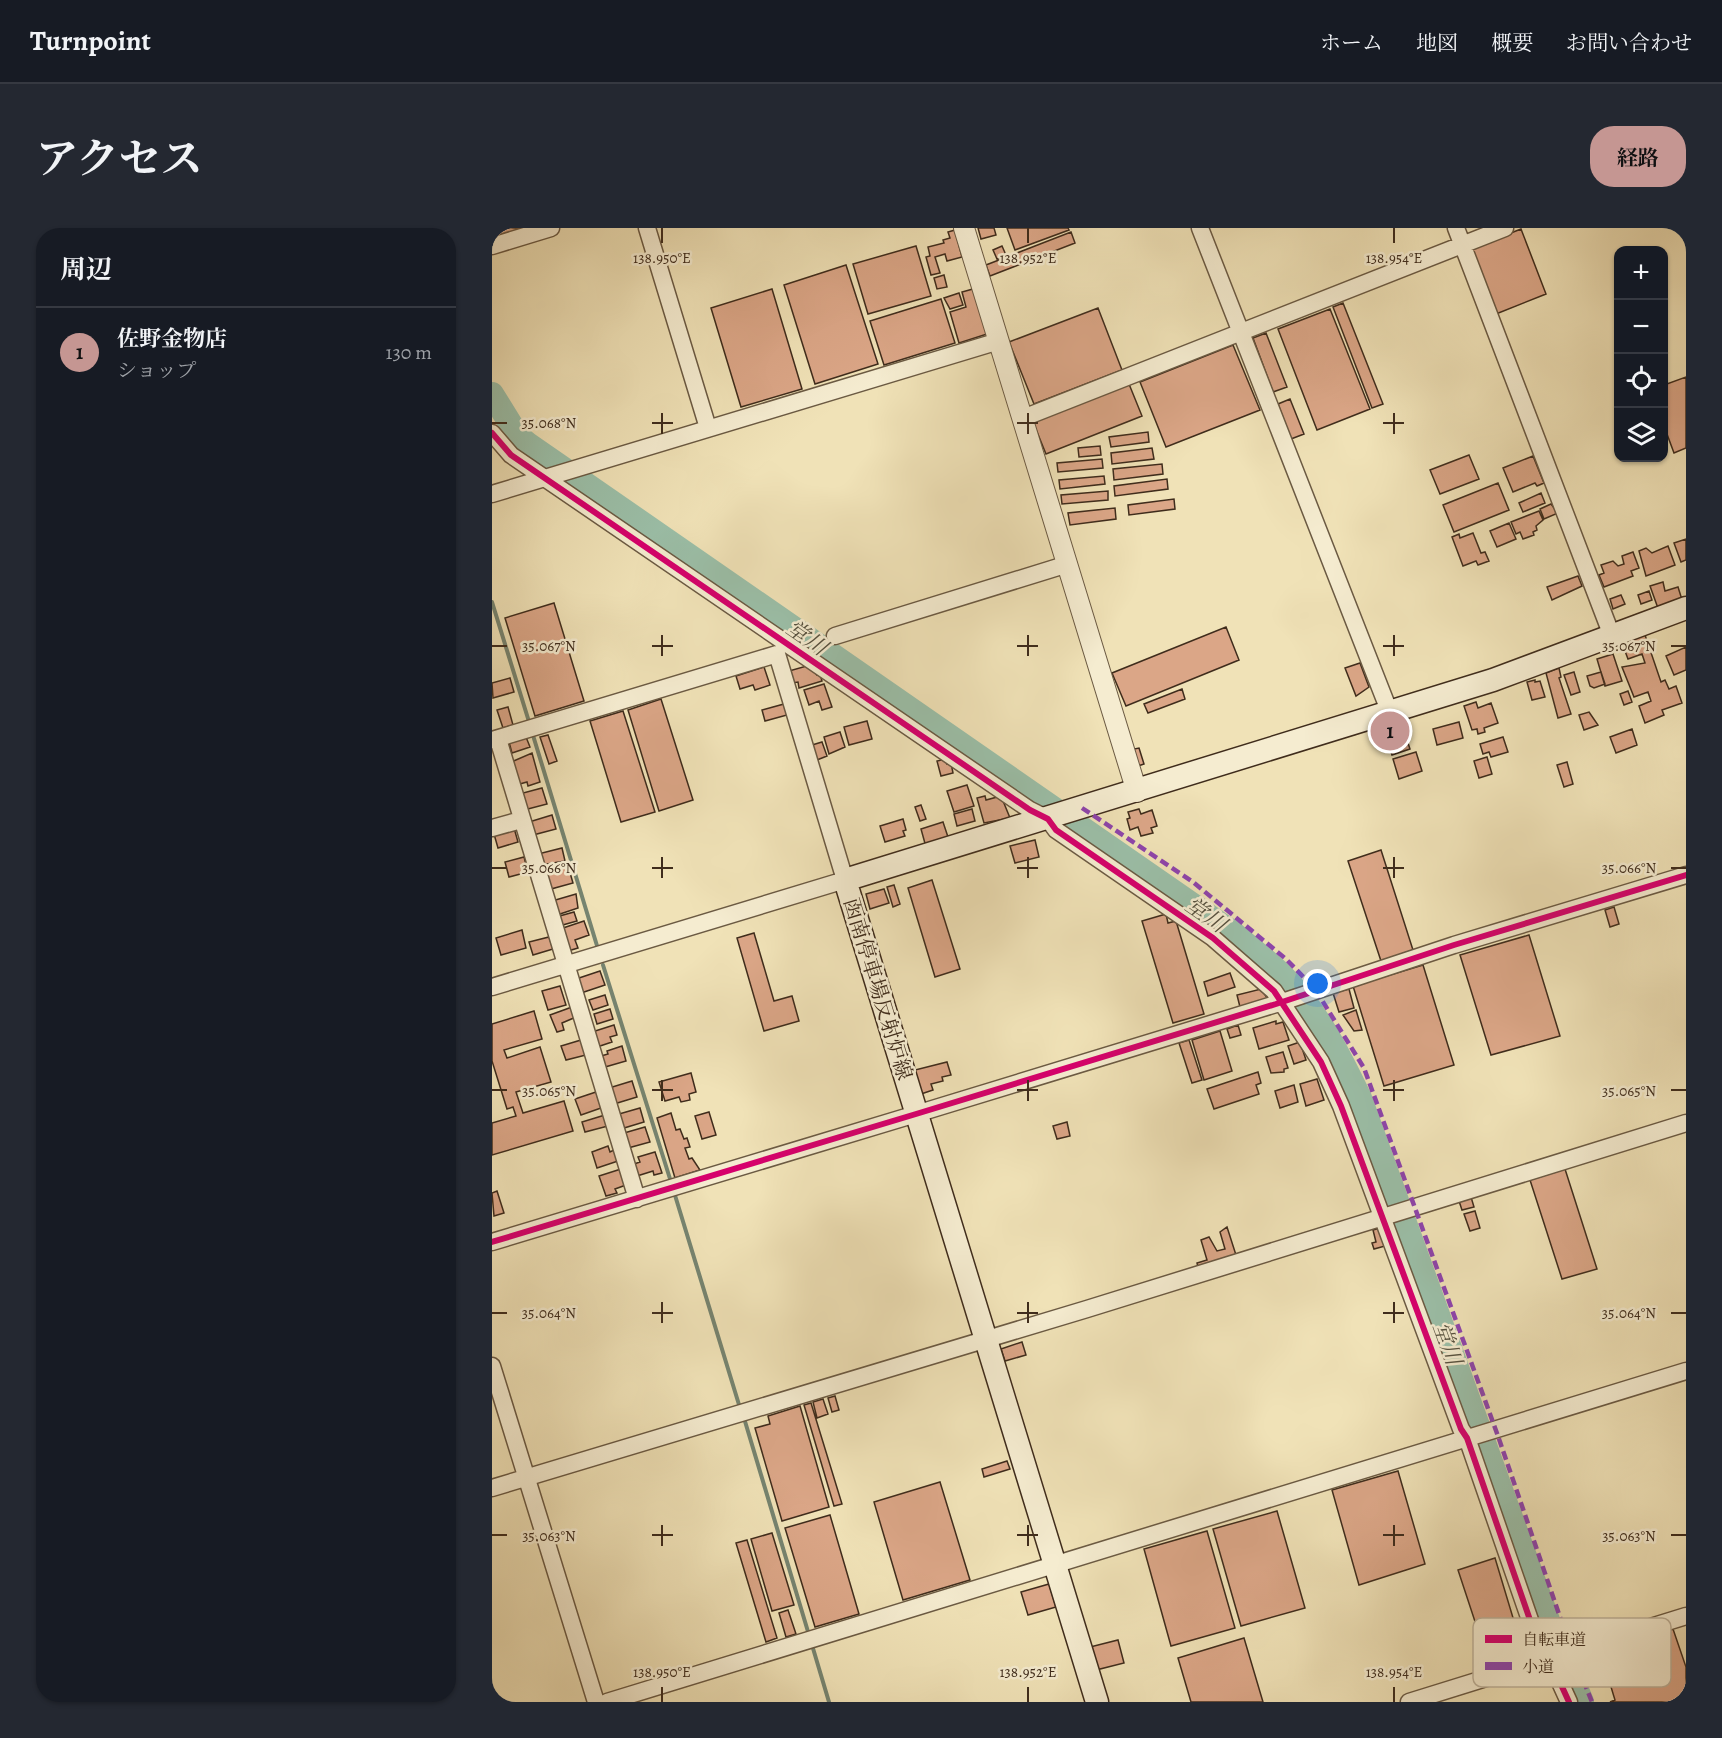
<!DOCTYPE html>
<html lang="ja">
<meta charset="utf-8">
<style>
body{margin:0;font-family:Alegreya,"Noto Serif JP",serif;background:#242831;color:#f1f3f6}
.controls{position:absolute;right:18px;top:18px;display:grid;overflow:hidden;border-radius:12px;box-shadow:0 2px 4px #0004}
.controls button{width:54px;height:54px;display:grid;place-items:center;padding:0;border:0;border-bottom:2px solid #363941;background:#171b24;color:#f1f3f6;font:30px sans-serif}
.you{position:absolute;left:826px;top:756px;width:21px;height:21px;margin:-15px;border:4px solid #fff;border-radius:50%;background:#1a73e8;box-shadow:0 0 0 9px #1a73e833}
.badge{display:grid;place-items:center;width:39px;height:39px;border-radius:50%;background:#c59692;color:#111;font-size:20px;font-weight:700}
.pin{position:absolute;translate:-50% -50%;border:3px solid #fff;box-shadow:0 2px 6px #0006}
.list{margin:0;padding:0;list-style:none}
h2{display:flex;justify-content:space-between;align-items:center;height:78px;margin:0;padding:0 24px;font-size:26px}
h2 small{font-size:20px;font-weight:400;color:#9ea1a6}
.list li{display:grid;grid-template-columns:39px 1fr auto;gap:18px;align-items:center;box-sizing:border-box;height:90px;padding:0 24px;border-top:2px solid #363941}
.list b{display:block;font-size:22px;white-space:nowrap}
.list p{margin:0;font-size:20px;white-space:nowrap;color:#9ea1a6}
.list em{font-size:20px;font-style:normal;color:#9ea1a6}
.icon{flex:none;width:33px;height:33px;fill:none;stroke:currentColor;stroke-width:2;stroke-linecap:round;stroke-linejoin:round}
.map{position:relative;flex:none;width:1194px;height:1474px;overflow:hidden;border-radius:24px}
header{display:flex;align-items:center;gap:36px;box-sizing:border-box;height:84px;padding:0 30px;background:#171b24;border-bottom:2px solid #363941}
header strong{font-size:28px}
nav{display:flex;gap:33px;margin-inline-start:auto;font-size:21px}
.intro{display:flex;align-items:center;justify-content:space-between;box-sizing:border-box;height:144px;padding:0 36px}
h1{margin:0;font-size:42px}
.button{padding:15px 27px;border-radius:24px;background:#c59692;color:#111;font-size:21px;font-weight:700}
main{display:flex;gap:36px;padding:0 36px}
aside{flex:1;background:#171b24;border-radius:24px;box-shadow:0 2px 4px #0004}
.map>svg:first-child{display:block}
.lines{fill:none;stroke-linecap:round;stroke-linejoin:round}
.stream{stroke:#768470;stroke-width:4}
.river{stroke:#9bbfa8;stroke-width:24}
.building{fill:#dba687;stroke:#3f2c1c;stroke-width:1.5}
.minor-casing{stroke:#6b5a43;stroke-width:19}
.tertiary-casing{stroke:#6b5a43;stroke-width:22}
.secondary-casing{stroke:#3f2c1c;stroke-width:25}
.minor{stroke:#f5ecd0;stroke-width:16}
.tertiary{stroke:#f5ecd0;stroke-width:20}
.secondary{stroke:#f5ecd0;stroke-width:22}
.quiet{stroke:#8e44ad;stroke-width:4.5;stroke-dasharray:9 4.5;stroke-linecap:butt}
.cycleway-casing{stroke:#f5ecd0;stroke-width:10}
.cycleway{stroke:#d6006c;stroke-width:6}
.ticks{fill:none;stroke:#3f2c1c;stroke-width:2}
.labels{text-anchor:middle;stroke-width:5;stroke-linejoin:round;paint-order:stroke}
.street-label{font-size:21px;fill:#3f2c1c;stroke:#f5ecd0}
.water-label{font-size:22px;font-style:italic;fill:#56513f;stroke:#f5ecd0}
.key{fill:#f5ecd0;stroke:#beb29a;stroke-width:1.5}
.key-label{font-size:16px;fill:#3f2c1c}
.ticks-label{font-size:15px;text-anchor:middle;fill:#3f2c1c;stroke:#f5ecd0;stroke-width:5;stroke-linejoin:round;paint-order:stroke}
</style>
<header>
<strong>Turnpoint</strong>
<nav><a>ホーム</a><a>地図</a><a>概要</a><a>お問い合わせ</a></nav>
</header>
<div class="intro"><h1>アクセス</h1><a class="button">経路</a></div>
<main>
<aside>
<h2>周辺<small></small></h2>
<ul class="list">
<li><span class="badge">1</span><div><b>佐野金物店</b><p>ショップ</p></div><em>130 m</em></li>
</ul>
</aside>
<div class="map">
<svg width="1194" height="1474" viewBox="0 0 1194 1474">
<rect width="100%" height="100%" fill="#f0e2b7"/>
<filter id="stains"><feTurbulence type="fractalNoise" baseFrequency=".00333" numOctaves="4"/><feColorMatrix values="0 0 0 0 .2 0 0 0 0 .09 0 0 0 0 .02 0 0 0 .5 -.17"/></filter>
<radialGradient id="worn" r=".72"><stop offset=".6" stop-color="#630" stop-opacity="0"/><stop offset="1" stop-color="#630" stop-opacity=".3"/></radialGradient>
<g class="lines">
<path class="stream" d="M0,374L38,497
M40,504L106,721
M111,737L179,954
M182,964L248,1180
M252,1190L317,1407
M320,1417L337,1474"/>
<path class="river" d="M0,166L26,208L36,216L740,704C756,718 773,731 789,746C824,781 847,826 868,870L1057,1395L1090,1474"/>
</g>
<path class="building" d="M0,0H35L0,10Z
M486,0H502L504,7L489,11Z
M515,0H576L577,2L523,22Z
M1029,1L1054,66L1004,86L978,21Z
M463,2L470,29L455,33L453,26L443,29L448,45L439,47L434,29L438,28L436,19L452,15L451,12L458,10L456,4Z
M579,4L583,15L498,48L494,37Z
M424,18L439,68L376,86L361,36Z
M510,18L514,27L505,31L501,22Z
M354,37L386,136L323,156L292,57Z
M452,47L455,59L445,61L442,50Z
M280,61L310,161L249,179L219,80Z
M481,61L495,106L467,115L458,84L474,79L470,64Z
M467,65L471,77L458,81L452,70Z
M449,71L463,115L392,137L378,93Z
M851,75L891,176L880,180L841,79Z
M606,80L630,142L542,176L517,114Z
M838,81L878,181L825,202L786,101Z
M774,105L795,159L781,164L761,110Z
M741,117L768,182L674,219L648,154Z
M1194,149V220L1182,225L1172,198V157Z
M637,156L650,188L554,226L541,194Z
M798,171L812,206L799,211L786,176Z
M656,204L657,214L619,219L617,209Z
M608,218L609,227L587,229L586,220Z
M660,220L662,231L620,236L619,225Z
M977,227L987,251L948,266L938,242Z
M1041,228L1052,255L1045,258L1043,255L1021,264L1011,240Z
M610,231L611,240L566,244L565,235Z
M670,236L671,246L622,252L621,241Z
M612,248L613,256L568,261L567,252Z
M675,251L676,261L623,268L622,258Z
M1006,255L1017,282L962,304L951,277Z
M616,263V272L570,276L569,267Z
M1049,265L1053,275L1031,284L1027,275Z
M682,271L683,281L637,287L636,277Z
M1059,276L1066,285L1052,291L1048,281Z
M623,280L624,291L578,297L576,285Z
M1047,283L1051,292L1044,298L1045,302L1041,304L1042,307L1031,311L1028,304L1024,306L1019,294Z
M1017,295L1024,311L1005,319L998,303Z
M981,305L989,325L993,324L997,333L986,337L984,333L971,338L960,309L967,306L968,310Z
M1194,311V332L1189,334L1182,315Z
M1176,318L1183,337L1154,348L1147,323L1154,320L1160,325Z
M1141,324L1147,340L1139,343L1141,348L1112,359L1107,347L1112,345L1109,337L1121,333L1126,338L1132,336L1130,328Z
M1086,348L1090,358L1060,372L1055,359Z
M1171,354L1173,363L1186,359L1191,375L1167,383L1158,358Z
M1157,363L1160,372L1149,376L1146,367Z
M1129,367L1133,376L1121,381L1118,371Z
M62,375L92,473L43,488L13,390Z
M734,399L747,432L634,478L620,445Z
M1153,407L1169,454L1173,452L1177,461L1184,458L1190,475L1170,482L1172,487L1153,495L1147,478L1159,473L1156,464L1142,469L1130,439L1153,435L1150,426L1136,431L1130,415Z
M1194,419V442L1182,447L1174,428Z
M1121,426L1130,453L1113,458L1105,431Z
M868,435L877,459L864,468L853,440Z
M318,437L325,447L328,446L330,453L307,460L306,454L300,455L297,443Z
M272,439L278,457L263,462L261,457L248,461L244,448Z
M1067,440L1069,449L1067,450L1079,486L1066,490L1054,445Z
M1082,444L1088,464L1079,467L1072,447Z
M1109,444L1113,456L1102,460L1098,458L1095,448Z
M18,450L22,464L1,470L0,455Z
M1043,452V454L1048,453L1053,469L1040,472L1035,454Z
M332,456L340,479L330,482L327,473L317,477L312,462Z
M690,461L693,471L656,485L652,476Z
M1136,463L1140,474L1132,477L1128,466Z
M169,471L201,572L167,583L136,482Z
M984,474L986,480L999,475L1006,495L992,500L993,504L986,506L985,501L980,502L972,478Z
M292,476L295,487L273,493L270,482Z
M16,479L21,497L11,500L5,482Z
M131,483L163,584L129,594L98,493Z
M1097,484L1106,497L1092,502L1087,487Z
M375,493L380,511L357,517L352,499Z
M909,494L918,521L900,527L891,500Z
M967,494L971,510L945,517L941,501Z
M1140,501L1145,517L1124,525L1118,509Z
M348,504L353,519L337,526L332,509Z
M56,507L65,533L57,536L48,509Z
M34,509L38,519L20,525L17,514Z
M1011,509L1016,524L999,529L997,524L991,526L988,516Z
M330,514L335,528L325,532L320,517Z
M647,520L652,536L646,538L642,521Z
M924,524L930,543L907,551L901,531Z
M40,525L48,554L36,558L35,554L24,557L17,535Z
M995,529L1000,546L987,550L982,533Z
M454,531L455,536L459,535L461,545L449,548L445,533Z
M1075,534L1081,556L1072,559L1065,537Z
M475,557L482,578L462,584L455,563Z
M50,560L55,576L32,582L31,565Z
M493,568L494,572L509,568L518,590L492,595L485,570Z
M429,577L434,591L428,593L423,579Z
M480,581L483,593L465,598L462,586Z
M647,581L649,586L660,582L665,598L659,600L661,605L649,608L646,599L638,602L635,591L638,590L636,584Z
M60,587L64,601L41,607L37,594Z
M411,591L414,602L411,603L413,608L393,614L388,598Z
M451,594L457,612L434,619L429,601Z
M22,600L26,614L6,620L2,606Z
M543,612L547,629L523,635L518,618Z
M70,620L73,633L49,637L46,626Z
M889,622L921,722L889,733L856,633Z
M32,629L36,644L17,649L13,634Z
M76,638L81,655L59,661L54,645Z
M440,652L468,741L443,749L416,660Z
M402,657L408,676L401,679L395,659Z
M392,661L397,675L378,681L374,666Z
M84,666L86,680L65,687L60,673Z
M1122,679L1127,696L1118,699L1113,682Z
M82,684L85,693L67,698L64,689Z
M674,686L676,695L684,693L712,786L681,795L650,693Z
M92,693L97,707L83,712L86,720L76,723L68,701Z
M30,702L34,720L9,727L4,710Z
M262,705L282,773L300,768L307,793L272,803L245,710Z
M1037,707L1068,808L999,827L968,727Z
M57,709L61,721L41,727L37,714Z
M931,737L962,837L892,858L861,758Z
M108,743L113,757L89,765L84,751Z
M738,745L743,759L716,768L712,754Z
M68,758L74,777L56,782L50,763Z
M769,761L776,771L748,779L745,767Z
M857,761L862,780L847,784L841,765Z
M113,767L116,777L101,782L97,772Z
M80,779L84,789L70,795L72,802L65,804L58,787Z
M118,781L121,791L105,796L102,786Z
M864,782L870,802L862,803L851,787Z
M42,783L50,811L12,822L15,830L48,819L59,854L24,864L31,885L72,873L81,903L0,927V895L24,888L21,879L15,881L0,833V796Z
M784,793V796L791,794L797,812L767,821L761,800Z
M122,797L125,807L118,809L120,814L105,819L100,804Z
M746,797L749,807L738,810L735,801Z
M728,803L740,843L712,852L700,812Z
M89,812L94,827L74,832L69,818Z
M697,812L710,852L700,855L687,815Z
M808,814L814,832L802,836L796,818Z
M130,818L134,833L113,839L109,828L116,826L115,823Z
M791,824L796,840L792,841V844L779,845L774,829Z
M455,834L459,847L450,849L451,853L439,856L441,862L429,866L423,842Z
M766,844L769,855L764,857L767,866L722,881L715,861Z
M199,845L204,864L197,866L198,872L189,874L187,869L173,873L167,854Z
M825,851L832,872L814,878L808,856Z
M140,853L145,869L122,876L117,860Z
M802,857L806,874L788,880L783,863Z
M104,864L109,880L89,887L83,871Z
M148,880L152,894L132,900L127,886Z
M217,884L224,907L210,911L203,888Z
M179,885L184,902L188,901L192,911L195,910L198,919L193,920L197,931L200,930L208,942L183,950L165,890Z
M113,887L116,898L93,904L90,894Z
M575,894L578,908L565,911L561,898Z
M153,899L158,914L136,920L132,905Z
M116,918L118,924L122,922L126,933L105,940L100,924Z
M163,924L170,945L162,947L161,943L145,948L142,936L148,934L146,929Z
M129,941L134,957L123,961L125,965L114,968L107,948Z
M1073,941L1105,1041L1070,1051L1038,952Z
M5,963L12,985L2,988L0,965Z
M979,969L982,979L970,982L967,973Z
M983,983L988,1000L978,1003L972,986Z
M735,999L744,1027L706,1039L705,1035L715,1032L709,1012L717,1009L725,1023L733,1021L728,1004Z
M888,1000L893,1018L882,1021L880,1015L884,1014L881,1002Z
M530,1114L534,1127L513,1133L509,1121Z
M343,1168L347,1182L340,1184L336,1170Z
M331,1171L336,1186L325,1190L321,1174Z
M319,1175L350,1276L342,1278L312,1177Z
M308,1178L337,1279L290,1293L263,1200L278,1196L276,1188Z
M515,1233L518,1241L492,1249L490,1241Z
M906,1243L933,1336L867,1357L840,1262Z
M448,1254L478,1352L411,1372L382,1274Z
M785,1283L813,1380L749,1398L721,1301Z
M338,1287L367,1386L323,1399L293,1300Z
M715,1303L743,1400L679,1418L652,1321Z
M280,1305L302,1377L280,1383L259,1311Z
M255,1312L285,1410L274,1414L244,1315Z
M1003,1330L1031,1423L998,1439L966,1342Z
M557,1356L564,1379L536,1387L529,1364Z
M296,1382L304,1406L294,1409L287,1385Z
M1181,1401L1194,1439V1474H1118L1123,1472L1109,1426Z
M752,1410L771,1474H699L686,1430Z
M626,1412L632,1435L604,1442L598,1419Z"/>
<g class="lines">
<g class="minor-casing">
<path id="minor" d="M155,0L216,200
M708,0L898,485
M964,0L1120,408
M0,18L59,0
M531,190L1013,0
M0,205L19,227L538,582L556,591L564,602L721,710L782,763L829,834L849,878L969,1201L975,1210L1047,1418L1061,1439L1077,1474
M0,266L507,113
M343,408L576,336
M6,511L145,971
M0,512L285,426L353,652L0,759
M0,600L29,592
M0,1014L424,886L784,776L962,717L1194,647
M0,1138L104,1474
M0,1260L595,1081L1194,895
M115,1474L1194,1143
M917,1474L1194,1388"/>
</g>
<g class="tertiary-casing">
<path id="tertiary" d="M472,0L645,564"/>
</g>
<g class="secondary-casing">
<path id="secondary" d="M605,1474L353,652L1001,452L1194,380"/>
</g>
<use href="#minor" class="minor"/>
<use href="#tertiary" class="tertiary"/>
<use href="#secondary" class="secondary"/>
<path class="quiet" d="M590,580L701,654L794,731L823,761L872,840L1006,1208L1080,1424L1100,1474"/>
<g class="cycleway-casing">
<path id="cycleway" d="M0,205L19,227L538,582L556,591L564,602L721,710L782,763L829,834L849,878L969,1201L975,1210L1047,1418L1061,1439L1077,1474
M0,1014L424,886L784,776L962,717L1194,647"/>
</g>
<use href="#cycleway" class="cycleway"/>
</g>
<path class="ticks" d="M170,0V15M536,0V15M902,0V15M170,185V206M536,185V206M902,185V206M0,195H15M160,195H181M525,195H546M891,195H912M170,407V428M536,407V428M902,407V428M0,418H15M160,418H181M525,418H546M891,418H912M1179,418H1194M170,629V650M536,629V650M902,629V650M0,640H15M160,640H181M525,640H546M891,640H912M1179,640H1194M170,852V873M536,852V873M902,852V873M0,862H15M160,862H181M525,862H546M891,862H912M1179,862H1194M170,1074V1095M536,1074V1095M902,1074V1095M0,1085H15M160,1085H181M525,1085H546M891,1085H912M1179,1085H1194M170,1297V1318M536,1297V1318M902,1297V1318M0,1307H15M160,1307H181M525,1307H546M891,1307H912M1179,1307H1194M170,1459V1474M536,1459V1474M902,1459V1474"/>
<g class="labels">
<g class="street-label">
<text transform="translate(386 761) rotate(73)" y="7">函南停車場反射炉線</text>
</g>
<g class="water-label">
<text transform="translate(315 409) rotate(35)" y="8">堂川</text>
<text transform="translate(714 686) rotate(35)" y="8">堂川</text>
<text transform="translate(956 1115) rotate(70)" y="8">堂川</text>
</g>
</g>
<rect x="981" y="1390" width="198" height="69" rx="9" class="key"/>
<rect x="993" y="1407" width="27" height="8" fill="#d6006c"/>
<rect x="993" y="1434" width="27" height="8" fill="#8e44ad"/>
<g class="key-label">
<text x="1030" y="1417">自転車道</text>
<text x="1030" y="1444">小道</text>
</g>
<g class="ticks-label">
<text x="170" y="35">138.950°E</text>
<text x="536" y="35">138.952°E</text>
<text x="902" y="35">138.954°E</text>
<text x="57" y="200">35.068°N</text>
<text x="57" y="423">35.067°N</text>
<text x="1137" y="423">35.067°N</text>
<text x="57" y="645">35.066°N</text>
<text x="1137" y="645">35.066°N</text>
<text x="57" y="868">35.065°N</text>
<text x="1137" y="868">35.065°N</text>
<text x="57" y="1090">35.064°N</text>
<text x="1137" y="1090">35.064°N</text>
<text x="57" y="1313">35.063°N</text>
<text x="1137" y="1313">35.063°N</text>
<text x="170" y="1449">138.950°E</text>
<text x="536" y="1449">138.952°E</text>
<text x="902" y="1449">138.954°E</text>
</g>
<rect width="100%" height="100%" filter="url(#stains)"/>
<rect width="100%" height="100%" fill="url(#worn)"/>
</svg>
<div class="controls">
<button>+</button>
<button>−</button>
<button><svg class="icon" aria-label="locate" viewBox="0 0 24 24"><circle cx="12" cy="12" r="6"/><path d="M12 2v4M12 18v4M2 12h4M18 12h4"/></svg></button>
<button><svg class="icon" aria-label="layers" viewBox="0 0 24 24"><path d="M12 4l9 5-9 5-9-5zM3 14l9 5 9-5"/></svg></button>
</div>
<div class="you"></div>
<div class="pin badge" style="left:898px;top:503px">1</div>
</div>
</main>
